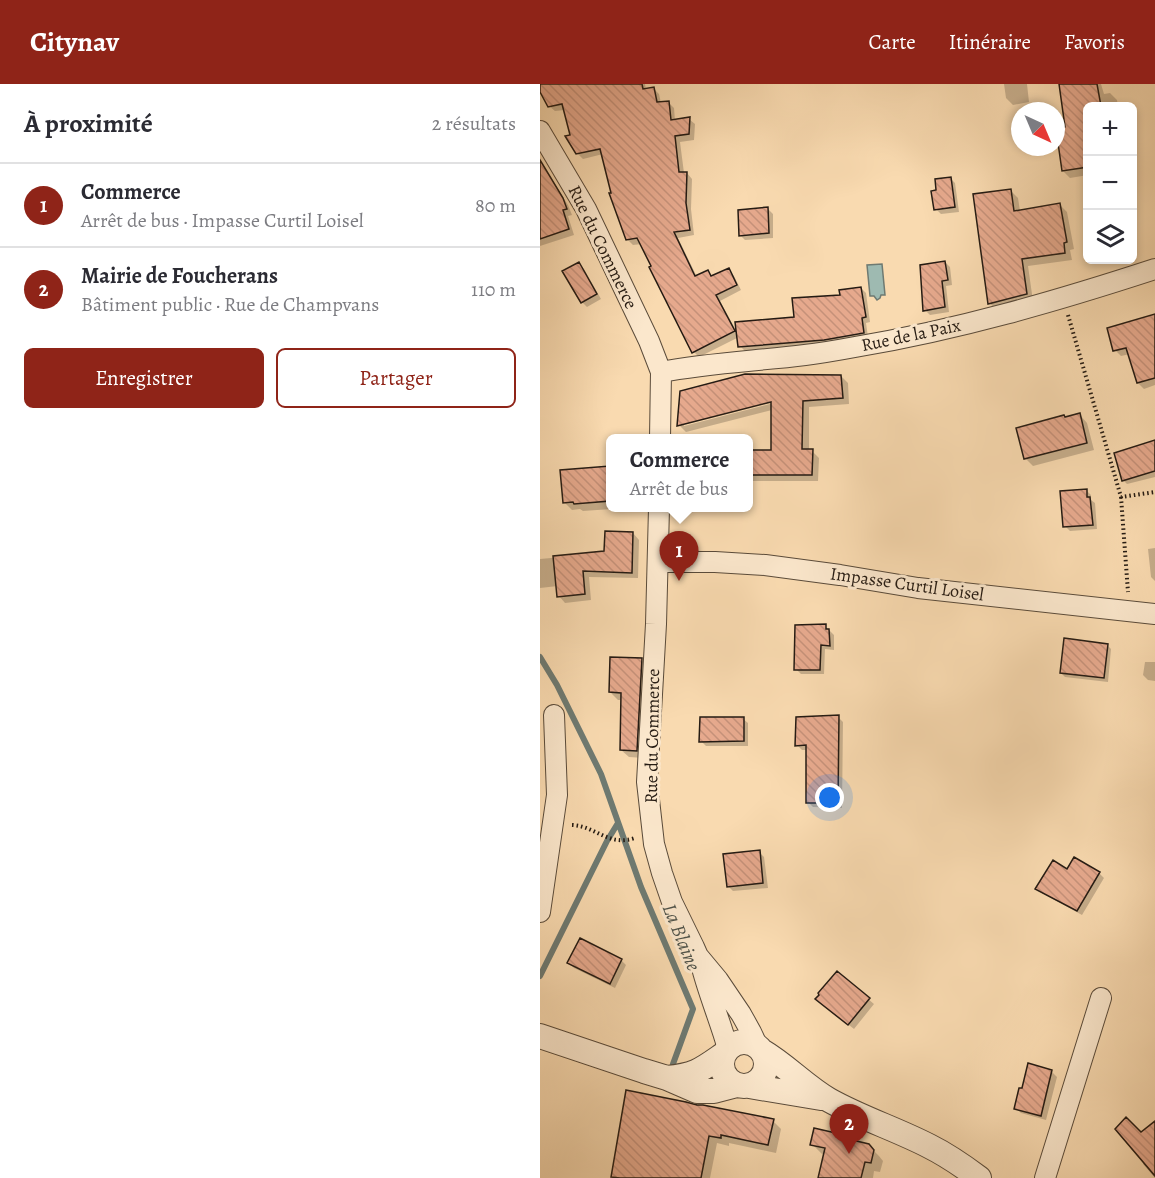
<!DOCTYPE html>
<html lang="fr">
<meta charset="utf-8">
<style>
body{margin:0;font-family:Alegreya,serif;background:#f7f7f7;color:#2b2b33}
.controls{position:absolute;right:18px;top:18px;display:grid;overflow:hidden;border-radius:9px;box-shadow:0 3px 9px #0003}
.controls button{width:54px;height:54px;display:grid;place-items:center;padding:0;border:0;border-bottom:2px solid #e1e1e2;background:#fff;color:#2b2b33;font:30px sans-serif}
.compass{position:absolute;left:471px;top:18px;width:54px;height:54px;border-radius:50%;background:#fff;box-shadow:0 3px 9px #0003;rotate:136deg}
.you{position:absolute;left:290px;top:714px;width:21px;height:21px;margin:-15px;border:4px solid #fff;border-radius:50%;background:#1a73e8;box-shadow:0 0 0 9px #1a73e833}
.badge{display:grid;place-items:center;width:39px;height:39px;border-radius:50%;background:#8f2418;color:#fff;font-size:20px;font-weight:700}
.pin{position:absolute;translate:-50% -50px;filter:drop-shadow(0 2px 3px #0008)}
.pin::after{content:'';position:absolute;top:32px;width:21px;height:18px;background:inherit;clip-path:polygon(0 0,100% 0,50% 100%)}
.popup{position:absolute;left:66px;top:350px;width:147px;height:78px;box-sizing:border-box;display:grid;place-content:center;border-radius:9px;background:#fff;filter:drop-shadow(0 2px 4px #0005);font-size:20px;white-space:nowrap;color:#7c7c81}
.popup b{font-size:22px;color:#2b2b33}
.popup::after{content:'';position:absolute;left:50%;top:100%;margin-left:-12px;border:12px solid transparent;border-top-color:#fff}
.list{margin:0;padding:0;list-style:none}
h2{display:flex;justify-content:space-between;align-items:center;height:78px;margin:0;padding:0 24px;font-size:26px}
h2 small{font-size:20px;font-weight:400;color:#7c7c81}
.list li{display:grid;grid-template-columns:39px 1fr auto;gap:18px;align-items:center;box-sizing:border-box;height:84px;padding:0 24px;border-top:2px solid #e1e1e2}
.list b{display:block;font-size:22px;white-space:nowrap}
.list p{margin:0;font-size:20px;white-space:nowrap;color:#7c7c81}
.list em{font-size:20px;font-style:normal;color:#7c7c81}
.actions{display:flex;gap:12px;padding:18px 24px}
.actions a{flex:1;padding:14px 0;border:2px solid #8f2418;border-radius:9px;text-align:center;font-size:21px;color:#8f2418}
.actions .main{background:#8f2418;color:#fff}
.icon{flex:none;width:33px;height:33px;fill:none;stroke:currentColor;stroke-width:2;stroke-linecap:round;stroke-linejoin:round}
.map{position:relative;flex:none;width:615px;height:1094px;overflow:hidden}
header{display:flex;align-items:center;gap:36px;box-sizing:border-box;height:84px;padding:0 30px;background:#8f2418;color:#fff}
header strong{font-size:28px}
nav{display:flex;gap:33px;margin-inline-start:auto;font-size:21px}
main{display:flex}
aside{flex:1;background:#fff}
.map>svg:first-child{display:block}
.water{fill:#9ebab1;stroke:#6e7a72;stroke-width:1.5}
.shadow{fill:#0003;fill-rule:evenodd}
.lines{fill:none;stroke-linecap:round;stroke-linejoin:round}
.stream{stroke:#6e7a72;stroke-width:6}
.building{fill:url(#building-back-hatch);stroke:#251b13;stroke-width:1.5}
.minor-casing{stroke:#5a4b3a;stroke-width:22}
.tertiary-casing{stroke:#5a4b3a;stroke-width:26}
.path{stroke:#251b13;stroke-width:4;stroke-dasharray:1.5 3;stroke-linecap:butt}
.minor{stroke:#fbe7cc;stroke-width:20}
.tertiary{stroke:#fbe7cc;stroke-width:24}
.labels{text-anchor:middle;stroke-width:6;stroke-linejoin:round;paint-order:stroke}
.street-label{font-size:18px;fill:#251b13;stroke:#fbe7cc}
.water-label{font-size:20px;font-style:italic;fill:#4f534a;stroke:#fbe7cc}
</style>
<header>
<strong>Citynav</strong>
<nav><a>Carte</a><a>Itinéraire</a><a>Favoris</a></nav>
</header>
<main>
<aside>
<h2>À proximité<small>2 résultats</small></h2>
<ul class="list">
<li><span class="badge">1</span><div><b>Commerce</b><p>Arrêt de bus · Impasse Curtil Loisel</p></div><em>80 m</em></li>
<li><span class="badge">2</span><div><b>Mairie de Foucherans</b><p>Bâtiment public · Rue de Champvans</p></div><em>110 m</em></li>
</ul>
<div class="actions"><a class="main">Enregistrer</a><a>Partager</a></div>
</aside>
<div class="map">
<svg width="615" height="1094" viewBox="0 0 615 1094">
<defs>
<pattern id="building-back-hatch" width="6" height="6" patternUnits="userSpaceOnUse" patternTransform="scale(1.5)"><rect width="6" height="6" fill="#e6a98d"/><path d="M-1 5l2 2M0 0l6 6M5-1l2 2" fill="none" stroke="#c59179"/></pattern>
</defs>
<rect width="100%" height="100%" fill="#f9dab0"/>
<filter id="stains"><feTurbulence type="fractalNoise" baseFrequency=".00333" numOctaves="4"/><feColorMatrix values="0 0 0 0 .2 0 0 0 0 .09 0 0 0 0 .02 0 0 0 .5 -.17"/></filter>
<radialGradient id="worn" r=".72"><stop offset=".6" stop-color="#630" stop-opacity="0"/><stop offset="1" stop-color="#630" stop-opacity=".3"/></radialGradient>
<path class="water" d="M342,180L345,211H341L340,214L337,216L334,212H330L327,181Z"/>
<path class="shadow" d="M0,0H105L106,6L113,4L119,10L121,19L128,18L134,24L135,37L149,35L155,40L154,56L140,58L144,89H147L152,95L151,125L154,151L138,154L157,193L168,188L173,193L189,186L194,192L201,206L180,217L198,250L256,234L321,204L326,209L330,238L326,239L328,253L290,260L205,267L200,262L199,253L159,273L154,268L102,160L93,161L87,155L73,110L63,70L43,75L37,69L25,26L15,27L9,22L0,4Z
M464,0H487L489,18L473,21L466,14Z
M520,0H561L564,10L570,9L577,16L578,22H548V91L530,94L523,87L527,44Z
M0,76L28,121L32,131L28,132L34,151L0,162Z
M410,94L415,99L419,128L401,130L396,125L398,107Z
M471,107L478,114L480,127L520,121L527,128L534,165L530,166L532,176L488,182L493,217L457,226L449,219Z
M228,125L233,130V154L205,156L200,151Z
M405,178L410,183L412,201L406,202L409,228L390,231L385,226Z
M39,180L44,185L61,215L47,223L42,218Z
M615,231V303V301L604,305L598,299L590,270L581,272L575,266Z
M205,291L301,292L308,299L309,320L269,323V367H272L279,374L278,397H208V369H212V367H232V326L146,348L139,341L142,308ZM238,315V318L144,342V339Z
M540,331L547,339L554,366L493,382L485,374L526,335Z
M615,358V393L587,400L583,396Z
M70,383V424H86L43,427L40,425L32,426L24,418L21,387Z
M546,406L551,411V416L555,419L557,445L530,447L525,442Z
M93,449L99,456L98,494L49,493L51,516L25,519L19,512L18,502L0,504V475L66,469Z
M615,464V497L611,493L608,465Z
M285,542L294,551V566L285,565L284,590H261L256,585Z
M567,561L571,565L568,598L525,593L521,589Z
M101,576L109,583L104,674L89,673L81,666L83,616H78L70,608Z
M605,578H615V597L608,596L603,591Z
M298,633L303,638L302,724L273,723L268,718V666H262L257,661Z
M203,635L208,639V662H166L161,657Z
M219,768L224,773L228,804L193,807L188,802Z
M528,787L559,789L564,794L542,831L502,809L497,805Z
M81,876L86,881L75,904L34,884L29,879Z
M297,889L334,920L314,945L282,920Z
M511,987L517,993L506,1036L481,1029L476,1024Z
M87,1008L233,1037L241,1045L236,1069L189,1059V1062L177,1059L170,1094H75L73,1092Z
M601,1050L615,1051V1094L603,1080L605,1078Z
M308,1053L313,1058L328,1061L339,1072L343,1077L340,1088L334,1087L333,1094H279L285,1071L282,1070L272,1060Z"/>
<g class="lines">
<path class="stream" d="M0,573L17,601L61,690L101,803L153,925L133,980
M0,892L67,757L78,739"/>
</g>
<path class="building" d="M0,0H102L103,5L114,3L117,18L129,17L131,36L150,33L149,50L135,52L139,88H147L146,119L150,146L134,148L155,192L168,186L171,192L189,184L197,201L176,211L195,247L152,269L109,183L111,182L97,154L86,156L69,109H71L60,65L36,70L25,52L30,51L22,20L8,23L0,8Z
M519,0H557L561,22H548V83L522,87L516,45L525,43Z
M0,76L23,114L27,125L23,126L29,145L0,155Z
M411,93L415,123L394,126L391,107L396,106L395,95Z
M471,105L474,127L520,119L527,158L524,159L525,169L482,175L487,210L448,220L433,110Z
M228,123L229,149L199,152L198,126Z
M405,177L408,196L402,197L405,223L383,227L380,181Z
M39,178L57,210L41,219L22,187Z
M321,203L326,233L322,234L324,249L284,256L198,263L195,238L254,233L252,214L300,211L299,206Z
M615,230V294L597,299L586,264L573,267L567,244Z
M205,290L301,291L303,314L263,317L262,365H273L272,391H210L211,366H231V318L137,342L140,307Z
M540,329L547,359L484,375L476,344L524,331L525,333Z
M615,356V387L582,397L574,369Z
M70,382V417L34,420L33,418L23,419L20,386Z
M547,405V413H550L553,441L523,443L520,407Z
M65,447L93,448L92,489L43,487L45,510L17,513L13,472L64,467Z
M286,540V545H289L290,562L281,561L280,586H254L255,541Z
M524,554L568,560L564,594L520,589Z
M70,573L102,574L97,667L80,666L81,609L69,608Z
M299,631L298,719H266V661L255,662L256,633Z
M160,633H204V657L159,658Z
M220,766L223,799L187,803L183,770Z
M534,773L560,788L537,827L495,805L513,776L527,785Z
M40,854L82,875L70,900L27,879Z
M297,887L330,914L308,941L275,915L279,911L278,909Z
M488,979L512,986L501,1032L474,1025L479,1004H482Z
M86,1006L146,1018L157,1021H163L234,1035L228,1061L181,1051V1054L169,1052L161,1094H80L71,1093Z
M586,1033L601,1048L615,1037V1092L575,1045Z
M274,1044L309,1052L308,1055L329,1060L334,1066L331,1079L325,1078L321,1094H278L285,1064L270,1061Z"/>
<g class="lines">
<g class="minor-casing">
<path id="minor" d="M0,47L46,125L109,257L121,288L120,354
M121,288C168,279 217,277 265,271C282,269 299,266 315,263C417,246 517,217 615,185
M119,424L116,540L107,698L114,760L122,789L132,818L154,863L158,872L178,896L201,930L211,948L217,961
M118,478H175L225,481L300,491L378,504L615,530
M0,828L17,711L14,631
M161,880C168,909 180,936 188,965
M505,1094L561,914"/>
</g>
<g class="tertiary-casing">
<path id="tertiary" d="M0,952L104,987L127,994L157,1007H174L197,1001
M182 980a22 22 0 1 1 44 0a22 22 0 1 1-44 0Z
M222,967C246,981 265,1002 289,1016C321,1034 356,1045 389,1062C407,1071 423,1082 439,1094
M127,994C156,991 161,986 184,970
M209,1002L281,1014"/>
</g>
<path class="path" d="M528,231L581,413L615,408
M581,413L588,508
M32,741C56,742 68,763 95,754"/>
<use href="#minor" class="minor"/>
<use href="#tertiary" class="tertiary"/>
</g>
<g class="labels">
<g class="street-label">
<text transform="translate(63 163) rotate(64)" y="6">Rue du Commerce</text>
<text transform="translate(371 251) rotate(-12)" y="6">Rue de la Paix</text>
<text transform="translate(367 500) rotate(8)" y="6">Impasse Curtil Loisel</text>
<text transform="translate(112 652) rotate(-89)" y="6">Rue du Commerce</text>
</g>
<g class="water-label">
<text transform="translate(142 853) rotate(68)" y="7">La Blaine</text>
</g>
</g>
<rect width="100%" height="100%" filter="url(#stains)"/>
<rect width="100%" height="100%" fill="url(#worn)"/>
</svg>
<div class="controls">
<button>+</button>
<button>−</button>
<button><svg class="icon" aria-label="layers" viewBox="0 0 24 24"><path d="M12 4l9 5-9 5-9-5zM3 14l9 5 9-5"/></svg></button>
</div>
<svg class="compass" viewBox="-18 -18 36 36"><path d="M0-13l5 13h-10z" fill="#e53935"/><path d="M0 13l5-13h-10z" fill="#7c7c81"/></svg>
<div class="you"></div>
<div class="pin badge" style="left:139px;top:497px">1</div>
<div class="popup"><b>Commerce</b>Arrêt de bus</div>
<div class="pin badge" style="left:309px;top:1070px">2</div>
</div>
</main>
